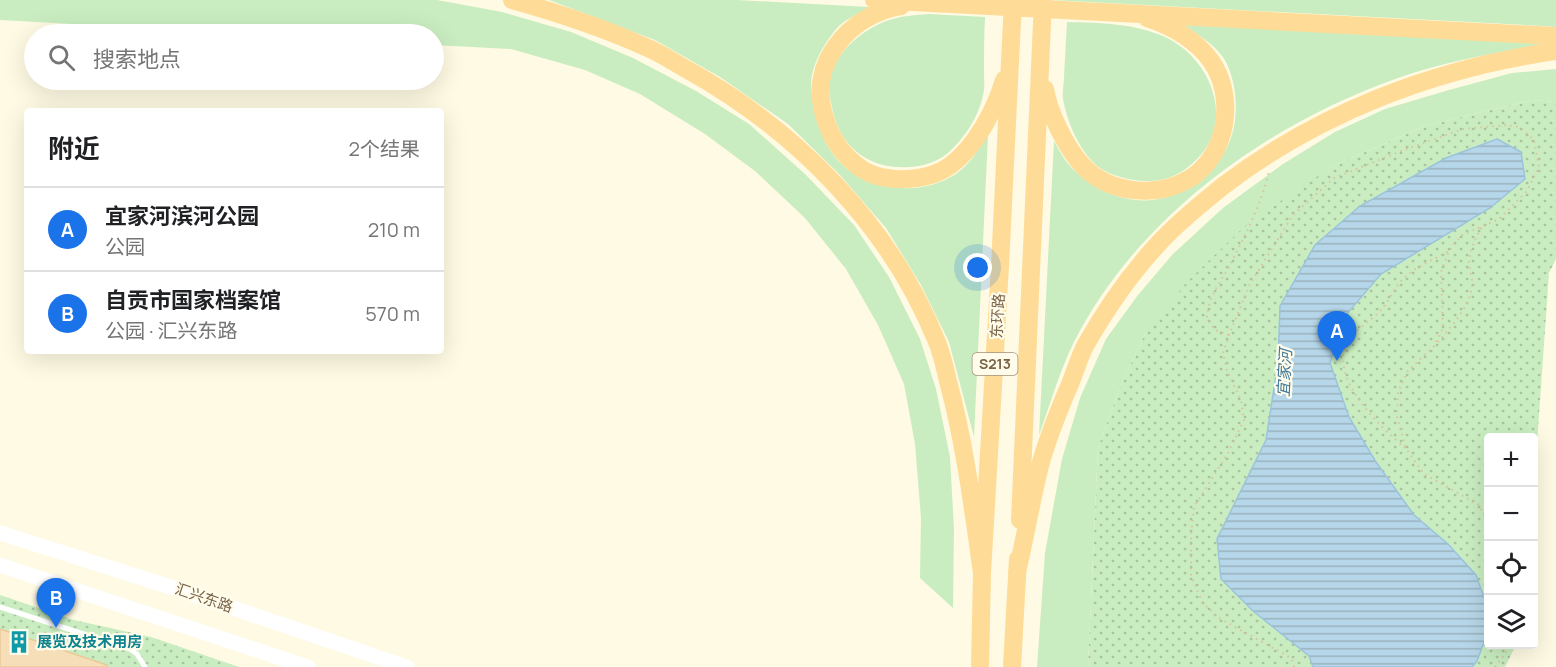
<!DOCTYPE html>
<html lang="zh">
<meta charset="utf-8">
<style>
body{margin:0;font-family:Manrope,"Noto Sans SC",sans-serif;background:#f6f6f6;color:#202124}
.controls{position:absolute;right:18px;bottom:18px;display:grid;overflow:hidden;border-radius:6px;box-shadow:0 6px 24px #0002}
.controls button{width:54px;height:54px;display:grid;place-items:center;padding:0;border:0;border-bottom:2px solid #e0e0e0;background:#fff;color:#202124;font:30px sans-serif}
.you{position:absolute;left:978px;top:268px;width:21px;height:21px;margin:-15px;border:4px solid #fff;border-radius:50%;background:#1a73e8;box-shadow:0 0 0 9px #1a73e833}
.badge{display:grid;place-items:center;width:39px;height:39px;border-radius:50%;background:#1a73e8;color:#fff;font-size:20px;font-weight:700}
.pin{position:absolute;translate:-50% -50px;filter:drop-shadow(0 2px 3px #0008)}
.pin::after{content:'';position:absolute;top:32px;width:21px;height:18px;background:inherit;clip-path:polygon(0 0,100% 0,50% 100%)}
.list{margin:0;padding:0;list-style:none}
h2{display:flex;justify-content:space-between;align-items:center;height:78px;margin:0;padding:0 24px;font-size:26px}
h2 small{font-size:20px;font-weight:400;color:#757577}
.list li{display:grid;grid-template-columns:39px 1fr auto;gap:18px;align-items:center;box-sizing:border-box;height:84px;padding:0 24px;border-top:2px solid #e0e0e0}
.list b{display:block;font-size:22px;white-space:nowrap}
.list p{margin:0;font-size:20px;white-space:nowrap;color:#757577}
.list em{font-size:20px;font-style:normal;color:#757577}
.icon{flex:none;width:33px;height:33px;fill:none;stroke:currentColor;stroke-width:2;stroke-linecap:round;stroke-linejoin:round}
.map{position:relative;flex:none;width:1556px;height:667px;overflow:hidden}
.search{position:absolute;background:#fff;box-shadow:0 6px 24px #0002;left:24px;top:24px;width:420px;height:66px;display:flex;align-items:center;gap:15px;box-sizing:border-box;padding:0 21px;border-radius:33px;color:#757577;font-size:22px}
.panel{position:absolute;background:#fff;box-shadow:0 6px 24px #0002;left:24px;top:108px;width:420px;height:246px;border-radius:6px}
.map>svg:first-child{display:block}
.green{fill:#c9edc0}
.park{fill:url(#park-dots)}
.water{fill:url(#water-rules);stroke:#9bc4dc;stroke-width:1.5}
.building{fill:#f6deb8;stroke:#eac997;stroke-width:1.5}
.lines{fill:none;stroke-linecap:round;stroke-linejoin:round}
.path{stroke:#dbc29b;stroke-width:2;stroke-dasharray:1.5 4.5;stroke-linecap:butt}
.service{stroke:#fff;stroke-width:5}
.secondary{stroke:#fff;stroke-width:15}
.trunk{stroke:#fedc97;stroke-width:18}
.labels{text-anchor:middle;stroke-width:4.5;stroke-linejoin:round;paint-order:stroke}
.shield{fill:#fffceb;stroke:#a19178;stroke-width:1.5}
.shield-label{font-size:14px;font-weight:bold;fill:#796347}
.street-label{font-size:15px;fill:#796347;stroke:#fffceb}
.culture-label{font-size:15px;font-weight:bold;fill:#0d838f;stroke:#fffceb;text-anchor:start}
.water-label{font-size:16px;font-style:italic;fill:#437a9d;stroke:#fffceb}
</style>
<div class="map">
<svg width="1556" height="667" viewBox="0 0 1556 667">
<defs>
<pattern id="park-dots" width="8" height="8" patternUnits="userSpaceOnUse" patternTransform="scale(1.5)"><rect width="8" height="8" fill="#c9edc0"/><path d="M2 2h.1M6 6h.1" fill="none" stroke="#a8c49e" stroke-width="1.8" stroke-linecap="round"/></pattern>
<pattern id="water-rules" width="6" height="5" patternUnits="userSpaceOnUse" patternTransform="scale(1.5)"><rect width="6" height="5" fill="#b6d7e9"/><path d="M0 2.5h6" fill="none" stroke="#99b2bf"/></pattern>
</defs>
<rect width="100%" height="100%" fill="#fefae3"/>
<path class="green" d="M0,0H437L502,12L571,32L633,58L696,91L749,124L805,174L854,225L889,277L920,339L936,389L950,457L954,529L953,608L920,578L921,518L915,444L904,384L878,325L846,269L805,218L755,171L705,134L640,94L585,70L511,49L434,45V34H253L0,20Z
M549,0H736L869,7C860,13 846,19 838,27C827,39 815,59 812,75C810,84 812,98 814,107C822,151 845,179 890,187C913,191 937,186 956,174C970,164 979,149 988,135L974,437L949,342L921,285L886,228L840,175L788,124L720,77L655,40Z
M1051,0H1556V27L1543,26Z
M929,14L985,17C984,36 984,54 984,72C984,80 985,88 983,95C979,116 964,139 948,153C937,162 924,166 910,167C869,170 839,147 832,107C830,99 828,88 829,80C835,52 863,29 889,20C901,16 916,15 929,14Z
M1067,22C1100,23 1134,23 1165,37C1211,58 1237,122 1195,161C1186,170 1173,178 1160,180C1142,184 1108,177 1095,164C1078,148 1067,121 1063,99C1062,92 1064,84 1064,77C1065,58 1066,40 1067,22Z
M1182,23L1548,43C1497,53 1446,61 1398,78C1267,124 1138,216 1074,342C1060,370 1050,405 1039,435L1054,141C1060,152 1066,163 1075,171C1104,199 1149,211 1185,189C1191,185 1197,179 1202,174C1208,169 1215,165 1220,159C1240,133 1240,91 1226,62C1218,46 1196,34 1182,23Z
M1556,69V102L1532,100L1425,126L1333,166L1145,334L1120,387L1098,448L1088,667H1037L1045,553L1062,459L1080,398L1106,339L1138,295L1173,254L1223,208L1283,164L1335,132L1385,109L1449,90L1512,73Z"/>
<path class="park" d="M1532,100L1556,102V259L1549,273L1534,486V438H1488V644L1516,645L1505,667H1088L1098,448L1120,387L1145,334L1186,283L1248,223L1333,166L1425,126Z
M0,595L74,620L151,637L239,667H0Z"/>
<path class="water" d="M1497,139L1521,152L1525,179L1490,208L1381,274L1345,316L1330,363L1349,417L1376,462L1414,515L1448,544L1476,575L1487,606L1488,631L1477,661L1472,667H1313L1309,656L1253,611L1221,579L1217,539L1266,440L1278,362L1280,306L1315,245L1360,206L1446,158Z"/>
<path class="building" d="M0,629L107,665V667H0Z"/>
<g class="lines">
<path class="path" d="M1229,335L1215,330L1207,318C1208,296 1221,282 1231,263C1246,234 1261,204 1269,172
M1438,342C1451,326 1470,307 1472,286C1473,278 1469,270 1469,262C1470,249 1476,238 1482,226
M1405,448C1381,427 1327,378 1348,342C1356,328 1370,322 1381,310C1389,301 1394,289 1402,280C1414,267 1433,260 1449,251
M1294,667L1291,658L1219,618L1202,602L1191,575V534L1194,507L1228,453L1244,420L1241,400L1227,371L1223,353L1229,335L1250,284L1293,215L1334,178L1409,148L1463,129L1507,125L1519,127L1534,140L1539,167L1527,191L1499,219L1462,235L1449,251L1441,272L1443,328L1434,346L1408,371L1398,392L1397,417L1407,450L1424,474L1479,505L1488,523
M1495,667L1505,654L1508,644"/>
<path class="service" d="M0,607L130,649L137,654L145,667"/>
<path class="secondary" d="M0,533L177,589L407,667
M0,565L308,667"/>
<path class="trunk" d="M512,0C559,13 604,28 648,48C662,54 675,63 688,70C797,131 890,225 937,342C942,354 945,368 948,381C965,444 973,509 982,573
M874,0L1556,36
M901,6C875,10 851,25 836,46C822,65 817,88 823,111C828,132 838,150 855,164C879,185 926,183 951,165C976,146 995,110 1004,80
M1045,89C1049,113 1066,148 1083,166C1110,194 1157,198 1189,179C1228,156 1236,96 1211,61C1196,40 1171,26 1147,18
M1020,520L1043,0
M1017,572C1025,538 1031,503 1039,470C1046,441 1058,412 1070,384C1075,372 1079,358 1085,346C1106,309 1130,274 1159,243C1178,222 1201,204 1223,186C1320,112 1436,68 1556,51
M980,667L982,573L1000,266L1013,0
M1012,667L1018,559"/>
</g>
<defs>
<g id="building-bare" transform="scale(1.8)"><path d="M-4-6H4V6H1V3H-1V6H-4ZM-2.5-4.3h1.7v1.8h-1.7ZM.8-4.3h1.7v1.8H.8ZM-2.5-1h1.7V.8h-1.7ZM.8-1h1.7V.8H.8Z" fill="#0f9aa8" stroke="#fffceb" stroke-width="2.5" paint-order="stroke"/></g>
</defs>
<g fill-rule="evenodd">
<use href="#building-bare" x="19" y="642"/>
</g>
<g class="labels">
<rect class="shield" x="972.5" y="353" width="45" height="22" rx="4.5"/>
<g class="shield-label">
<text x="995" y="369">S213</text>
</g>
<g class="street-label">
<text transform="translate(998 316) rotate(-87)" y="5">东环路</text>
<text transform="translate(204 598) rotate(19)" y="5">汇兴东路</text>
</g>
<g class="culture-label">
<text x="37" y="647">展览及技术用房</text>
</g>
<g class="water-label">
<text transform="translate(1284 373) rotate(-87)" y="6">宜家河</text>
</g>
</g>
</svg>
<div class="controls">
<button>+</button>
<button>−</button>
<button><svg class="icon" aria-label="locate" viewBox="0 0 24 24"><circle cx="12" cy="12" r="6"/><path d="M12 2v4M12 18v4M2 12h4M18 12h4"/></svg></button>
<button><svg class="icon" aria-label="layers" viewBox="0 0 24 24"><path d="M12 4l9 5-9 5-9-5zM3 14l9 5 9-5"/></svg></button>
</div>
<div class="you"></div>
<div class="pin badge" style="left:1337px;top:361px">A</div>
<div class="pin badge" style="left:56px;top:628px">B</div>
<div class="search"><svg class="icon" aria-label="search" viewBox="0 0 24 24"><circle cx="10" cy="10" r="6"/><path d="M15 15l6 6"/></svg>搜索地点</div>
<section class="panel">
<h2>附近<small>2个结果</small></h2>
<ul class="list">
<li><span class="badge">A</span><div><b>宜家河滨河公园</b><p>公园</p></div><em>210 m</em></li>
<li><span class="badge">B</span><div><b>自贡市国家档案馆</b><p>公园 · 汇兴东路</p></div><em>570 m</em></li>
</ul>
</section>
</div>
